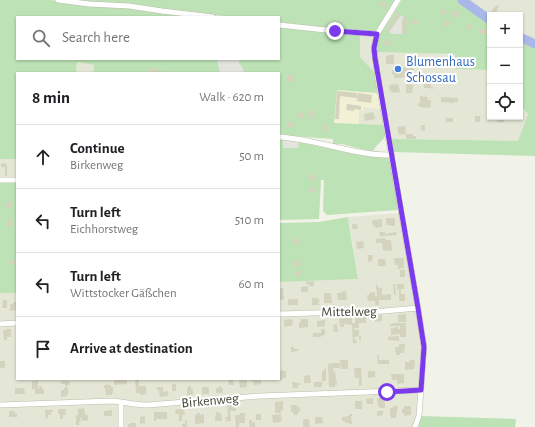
<!DOCTYPE html>
<meta charset="utf-8">
<style>
body{margin:0;font-family:"Alegreya Sans",sans-serif;background:#f2f2f2;color:#202124}
.controls{position:absolute;right:12px;top:12px;display:grid;overflow:hidden;border-radius:0px;box-shadow:0 1px 3px #0004}
.controls button{width:36px;height:36px;display:grid;place-items:center;padding:0;border:0;border-bottom:1px solid #e0e0e0;background:#fff;color:#202124;font:20px sans-serif}
.stop{position:absolute;width:12px;height:12px;margin:-9px;border:3px solid #7c3aed;border-radius:50%;background:#fff}
.stop.end{background:#7c3aed;border-color:#fff;box-shadow:0 1px 4px #0008}
.list{margin:0;padding:0;list-style:none}
h2{display:flex;justify-content:space-between;align-items:center;height:52px;margin:0;padding:0 16px;font-size:17px}
h2 small{font-size:13px;font-weight:400;color:#757577}
.list li{display:grid;grid-template-columns:26px 1fr auto;gap:12px;align-items:center;box-sizing:border-box;height:64px;padding:0 16px;border-top:1px solid #e0e0e0}
.list b{display:block;font-size:15px;white-space:nowrap}
.list p{margin:0;font-size:13px;white-space:nowrap;color:#757577}
.list em{font-size:13px;font-style:normal;color:#757577}
.icon{flex:none;width:22px;height:22px;fill:none;stroke:currentColor;stroke-width:2;stroke-linecap:round;stroke-linejoin:round}
.map{position:relative;flex:none;width:535px;height:427px;overflow:hidden}
.search{position:absolute;background:#fff;box-shadow:0 1px 3px #0004;left:16px;top:16px;width:264px;height:44px;display:flex;align-items:center;gap:10px;box-sizing:border-box;padding:0 14px;border-radius:0px;color:#757577;font-size:15px}
.panel{position:absolute;background:#fff;box-shadow:0 1px 3px #0004;left:16px;top:72px;width:264px;height:308px;border-radius:0px}
.map>svg:first-child{display:block}
.residential{fill:#e4e6d6}
.commercial{fill:#f2f1d5}
.green{fill:#bce2b5}
.parking{fill:#e4e4df}
.lines{fill:none;stroke-linecap:round;stroke-linejoin:round}
.river{stroke:#aab7e9;stroke-width:9}
.building{fill:#d3d3be}
.minor-casing{stroke:#bcbdab;stroke-width:6}
.minor{stroke:#fff;stroke-width:5}
.route{stroke:#7c3aed;stroke-width:5}
.shop-dot{fill:#3f7fe0;stroke:#fff;stroke-width:1.5}
.labels{text-anchor:middle;stroke-width:4;stroke-linejoin:round;paint-order:stroke}
.shop-label{font-size:14px;fill:#366cbe;stroke:#fff;text-anchor:start}
.street-label{font-size:14px;fill:#454537;stroke:#fff}
</style>
<div class="map">
<svg width="535" height="427" viewBox="0 0 535 427">
<rect width="100%" height="100%" fill="#f1f2e8"/>
<path class="residential" d="M464,0H535V43L520,36V15H490V20Z
M360,35L379,36L377,52L455,54L456,69L490,70V117H520V105L528,114L518,141L391,139L385,125L359,124V111L363,107L380,109L374,72L360,57Z
M77,62L94,65L93,73H76Z
M0,159H17V182L0,180Z
M400,213L421,339V348L417,416L413,427H0V293H17V379H279V282L358,279L348,217Z"/>
<path class="commercial" d="M337,90L378,93L380,109L363,107V111H359V124L334,123Z"/>
<path class="green" d="M0,0H50L65,2L129,8L153,12L205,17H17V59H279V26L360,35V57L374,72L378,93L337,90L334,123L385,125C388,143 379,138 373,152L342,144H333V139L279,135V73H122L110,72V73H93L94,65L77,62L76,73H17V159H0Z
M74,0H395L376,32L334,29L279,22V17H234Z
M402,0H464L490,20V70L455,69V54L377,52L379,36Z
M520,36L535,43V156L393,152L391,139L518,141L528,114L520,105Z
M279,139L299,142L354,154L389,158L391,161L399,207L397,210L327,215L323,211L324,180H321L319,219L279,220Z
M0,180L17,182V293H0Z
M348,217L351,238L358,279L279,282V223L319,222Z
M421,416L516,419L515,427H417Z"/>
<path class="parking" d="M401,15L403,16L402,34H392L389,32Z
M217,59H239V63L242,67L244,73H220Z
M283,140L299,142L298,148H283Z"/>
<g class="lines">
<path class="river" d="M462,0L490,20
M520,37L535,44"/>
</g>
<path class="building" d="M382,1L387,4L384,8L380,5Z
M497,5L499,7L497,9L498,10L494,14L491,11Z
M441,9H446V15L441,14Z
M452,11H459L458,17H452Z
M398,12L401,15L389,32L386,30Z
M403,18H407L406,34H402V20H403Z
M411,20H417V24H411Z
M444,21H449L450,26H444Z
M467,23H472L471,29H466Z
M480,29H487V34H480Z
M385,39L390,40L389,46L384,45Z
M388,55H394V64H386V56H388Z
M407,65H411V67L414,68L413,73H408V74H405V77H402V78H394V74H392V70H396V67H407Z
M150,68L158,69V71L167,72V71H170L169,73H150Z
M442,74H448V77H451V81H442Z
M288,75H293V82H288Z
M423,75H429V81H423Z
M398,84L400,92L393,93L392,91L390,92L389,85Z
M406,84L413,85L412,93H406Z
M424,84H431V87H433V89H431V88H424Z
M337,91L357,93V98L340,96L339,119H335Z
M358,93L372,95L371,103L357,101Z
M420,96L428,97L427,100H431L430,108L420,107V106H418V103H420Z
M441,97L458,98V102H454V103L441,102Z
M347,104L361,106V110L354,109V111L346,110Z
M310,111H315L314,119H309Z
M298,112H303V118H298Z
M373,112L375,119L365,121L364,114Z
M475,116H480V122H475Z
M497,117H504V122H497Z
M446,118H453V122H446Z
M288,122H293V127H288Z
M324,124H327V131H323Z
M421,125H425V131L421,130Z
M405,126L406,129H405L406,134L399,135L397,127Z
M406,134H413V136H416V139H406Z
M5,163L7,165V176H5V167H1V164Z
M309,175H316V180H309Z
M316,187V192H310V188Z
M6,202H11L12,208H6Z
M386,218H395V226H391V225H386Z
M382,219V227L375,228V225L373,226L372,220Z
M7,220H12L13,226L8,227Z
M352,224H357L358,229H352Z
M379,232H385V234L396,232L397,235L380,236Z
M385,238L386,240H391L392,249L391,251L383,250L382,243H376V239Z
M294,239H299L300,244H294Z
M363,241L364,248L357,249L356,242Z
M368,255H373L372,261L368,262Z
M13,258H14L15,264L9,265V260H13Z
M394,258H404V268L398,269V265H395Z
M378,259H385L386,266H378Z
M299,260V266H294V261Z
M400,270H405V277H400Z
M296,271H301V276H296Z
M314,281V286H309V284H306V282Z
M393,284H395L396,295H394Z
M397,284H404V289L397,290Z
M376,285H378V288H382V295L391,294V300H379V305H375V301H368L367,295H369V293L375,292V296H377Z
M308,286V292H301V287Z
M280,288H283L284,299L280,300Z
M399,290H401V294H405V301H399Z
M346,291L347,300H338L337,293H341V292Z
M324,293H331L332,303H324Z
M312,298H318L320,301L318,302L319,305H312Z
M288,299H298V305H288Z
M3,300H7V308H2Z
M13,302H17V310L10,311V304H13Z
M406,314V322H398V315Z
M375,315H382V321L375,322Z
M355,316L358,317H366V323H359V328H354V330H359V336H361V340H359V336L354,337L355,340H356L357,343H353L352,325L344,324V327H340L339,318L349,317V318H352V323H355Z
M292,319V321H293L292,326H286L287,327H284V320Z
M301,319H308V327L299,328V322H301Z
M325,320V326L317,327V321Z
M393,323H406V337H400V334L391,335V328L398,327V329H400V326H390V324H393Z
M337,324L338,332H334L333,325Z
M7,329H11V337H7V340H4L3,330H7Z
M321,329H325V335L321,336V337H313V333H321Z
M399,336V341L388,340V337Z
M399,344H405L404,353H400V355H396L395,347H399Z
M291,347H294V349H298V351L291,352Z
M377,355H379V360H389V364H378Z
M340,360H348V369H341Z
M410,360H415L414,369L405,370V362H409Z
M0,361H5V368H0Z
M333,363H340V368H333V372L335,371L337,385H335V387H329L328,364Z
M354,368H361L362,385L359,386V378H355Z
M283,369V371H286V378H282L283,380H279V371H281V370Z
M324,369H326V381H322V371H324Z
M368,371H375V377L368,378Z
M391,374H404V383L397,384V380H392Z
M310,375L311,383H304V376Z
M36,379H38V389H39V386H42V389H44V394H35V389H32V381H36Z
M114,379H127V384L114,385Z
M135,379H139V386H146V394L140,395V393H136Z
M228,379H233L234,385H229Z
M239,379H247V387L240,388Z
M250,379H261V384L254,385L253,381H250Z
M61,381H69L70,385H67L68,390V394H67V396L61,397V390H64V388H66V386H65V384H61Z
M292,382L300,383V385H298V388H293Z
M314,382H322V387H314Z
M106,384H108V385H111V387H113V393H112V395H106L105,388H104V385H106Z
M172,384H176V391H172Z
M188,386H191V389H193V395H187V389H188Z
M219,386H221V388H223V391H222L223,393H216V388H219Z
M157,387H163V392L168,391V396L160,397L159,390H157Z
M202,387H209V394H202Z
M15,388H24L25,394H15Z
M373,398V404H367L366,399Z
M377,398H385V408H379V406H378Z
M283,401V410H281V413H275V402Z
M355,401H362V409H355Z
M227,405H234V406H236V411H230L231,421H226L225,417H228Z
M291,405H297V407H300V412H298V414L297,415H294L293,412H291Z
M393,406H398L396,418H391V415H390V408H393Z
M404,406H411V415L404,416V413H402V409H404Z
M84,408L85,415H88V420L82,421V418H80L81,422H79V425H76V416L78,415V409Z
M58,409H65L66,415H63V419H60V414H58Z
M178,409H184L185,415H182V421H179V414H176L175,410Z
M45,410H53V412H51V415H48V418L46,419Z
M112,410V416H104V411Z
M9,411H15V414H17V417H9Z
M377,411H383V415L377,416Z
M154,412H167V419H156V421H154Z
M216,412H220V414L221,413L222,420L221,421H215Z
M197,413H200V415L204,414V423L195,424V415H197Z
M240,413H245V423H239V427H236L235,415H240Z
M256,414H261V420H256Z
M281,414L282,420H281V422L273,423L272,415Z
M349,414H352V416L351,417L352,424H349V423H345V421H342V417L349,416Z
M145,416V423L140,424V417Z
M315,417H322L323,423L315,424Z
M303,419H309L310,427H303Z
M185,420H187V427H182V424H185Z
M249,420H252V423L255,422V427H250Z
M130,423H136V427H128V424H130Z"/>
<g class="lines">
<g class="minor-casing">
<path id="minor" d="M58,0L89,4L129,6L162,11L213,17
M398,0L377,34L374,48L378,79L418,308L424,347L419,416L415,427
M279,25L335,31L377,34
M279,137C317,139 355,156 392,155
M0,180H17
M279,314L384,311L418,308
M0,324L17,323
M0,405L112,401C125,402 136,405 148,405L260,396L421,390
M121,427V402"/>
</g>
<use href="#minor" class="minor"/>
</g>
<g class="lines">
<path class="route" d="M335,31L377,34L374,48L375,58L418,308L424,347L421,390L387,392"/>
</g>
<circle class="shop-dot" cx="398" cy="69" r="4"/>
<g class="labels">
<g class="shop-label">
<text x="406" y="66">Blumenhaus<tspan x="406" dy="16">Schossau</tspan></text>
</g>
<g class="street-label">
<text transform="translate(349 311) rotate(-1)" y="5">Mittelweg</text>
<text transform="translate(210 400) rotate(-5)" y="5">Birkenweg</text>
</g>
</g>
</svg>
<div class="controls">
<button>+</button>
<button>−</button>
<button><svg class="icon" aria-label="locate" viewBox="0 0 24 24"><circle cx="12" cy="12" r="6"/><path d="M12 2v4M12 18v4M2 12h4M18 12h4"/></svg></button>
</div>
<div class="stop" style="left:387px;top:392px"></div>
<div class="stop end" style="left:335px;top:31px"></div>
<div class="search"><svg class="icon" aria-label="search" viewBox="0 0 24 24"><circle cx="10" cy="10" r="6"/><path d="M15 15l6 6"/></svg>Search here</div>
<section class="panel">
<h2>8 min<small>Walk · 620 m</small></h2>
<ul class="list">
<li><svg class="icon" aria-label="ahead" viewBox="0 0 24 24"><path d="M12 20V5M6 11l6-6 6 6"/></svg><div><b>Continue</b><p>Birkenweg</p></div><em>50 m</em></li>
<li><svg class="icon" aria-label="left" viewBox="0 0 24 24"><path d="M17 20v-9H6M10 6l-5 5 5 5"/></svg><div><b>Turn left</b><p>Eichhorstweg</p></div><em>510 m</em></li>
<li><svg class="icon" aria-label="left" viewBox="0 0 24 24"><path d="M17 20v-9H6M10 6l-5 5 5 5"/></svg><div><b>Turn left</b><p>Wittstocker Gäßchen</p></div><em>60 m</em></li>
<li><svg class="icon" aria-label="arrive" viewBox="0 0 24 24"><path d="M6 21V4h12l-3 4 3 4H6"/></svg><div><b>Arrive at destination</b></div></li>
</ul>
</section>
</div>
